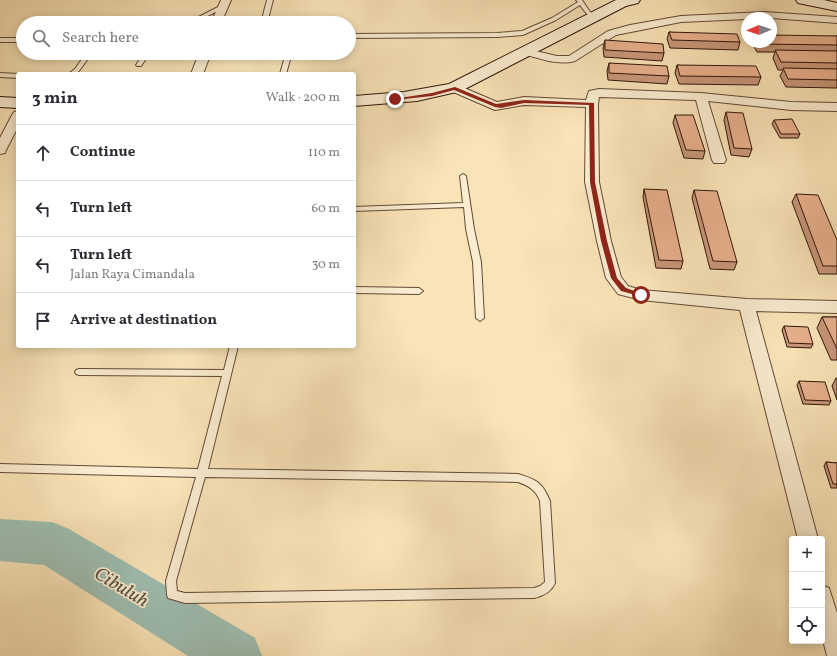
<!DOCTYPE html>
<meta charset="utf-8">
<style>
body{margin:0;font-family:Vollkorn,serif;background:#f2f2f3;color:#2b2b33}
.controls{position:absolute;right:12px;bottom:12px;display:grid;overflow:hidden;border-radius:4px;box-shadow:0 2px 10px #0003}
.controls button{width:36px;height:36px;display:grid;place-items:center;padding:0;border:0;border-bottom:1px solid #e1e1e2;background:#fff;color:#2b2b33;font:20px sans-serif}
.compass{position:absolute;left:741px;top:12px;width:36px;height:36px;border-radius:50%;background:#fff;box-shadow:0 2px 10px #0003;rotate:268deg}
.stop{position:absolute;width:12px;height:12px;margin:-9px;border:3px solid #8f2418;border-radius:50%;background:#fff}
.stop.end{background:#8f2418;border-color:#fff;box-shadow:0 1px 4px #0008}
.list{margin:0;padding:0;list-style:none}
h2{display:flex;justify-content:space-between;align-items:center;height:52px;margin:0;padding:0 16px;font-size:17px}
h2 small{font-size:13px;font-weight:400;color:#7c7c81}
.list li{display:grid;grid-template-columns:26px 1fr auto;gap:12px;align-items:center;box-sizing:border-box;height:56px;padding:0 16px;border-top:1px solid #e1e1e2}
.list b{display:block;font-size:15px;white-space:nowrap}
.list p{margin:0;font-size:13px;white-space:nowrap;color:#7c7c81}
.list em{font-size:13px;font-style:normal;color:#7c7c81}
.icon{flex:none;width:22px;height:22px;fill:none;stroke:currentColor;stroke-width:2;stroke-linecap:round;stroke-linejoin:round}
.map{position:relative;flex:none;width:837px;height:656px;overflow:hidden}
.search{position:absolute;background:#fff;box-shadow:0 2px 10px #0003;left:16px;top:16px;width:340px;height:44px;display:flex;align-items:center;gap:10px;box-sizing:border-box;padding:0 14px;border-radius:22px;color:#7c7c81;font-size:15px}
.panel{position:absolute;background:#fff;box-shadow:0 2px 10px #0003;left:16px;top:72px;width:340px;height:276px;border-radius:4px}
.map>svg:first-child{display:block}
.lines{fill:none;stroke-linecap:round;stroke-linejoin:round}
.river{fill:#9ebeb1;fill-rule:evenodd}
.lane-casing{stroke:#634a36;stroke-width:2}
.street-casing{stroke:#634a36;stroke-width:2}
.secondary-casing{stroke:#31160b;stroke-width:2}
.lane{fill:#fbedd1;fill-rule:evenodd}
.street{fill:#fbedd1;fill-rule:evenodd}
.secondary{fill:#fbedd1;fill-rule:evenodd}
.wall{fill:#c89779;stroke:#31160b}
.building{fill:#e8b08d;stroke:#31160b}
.route{fill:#8f2418}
.labels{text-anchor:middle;stroke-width:3.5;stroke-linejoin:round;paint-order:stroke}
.near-water-label{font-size:19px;font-style:italic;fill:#575145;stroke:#fbedd1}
</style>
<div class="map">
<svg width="837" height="656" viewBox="0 0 837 656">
<rect width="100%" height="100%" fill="#f9e4b8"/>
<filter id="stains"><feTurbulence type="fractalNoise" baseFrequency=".005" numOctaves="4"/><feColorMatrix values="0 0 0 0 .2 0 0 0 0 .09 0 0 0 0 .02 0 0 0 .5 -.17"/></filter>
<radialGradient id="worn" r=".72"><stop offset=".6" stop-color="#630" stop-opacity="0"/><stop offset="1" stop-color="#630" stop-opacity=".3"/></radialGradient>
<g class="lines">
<path class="river" d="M0,519L52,522L69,529L255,638L262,656H188L44,565L0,561Z"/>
<g class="lane-casing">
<path id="lane" d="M267,0H273L267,23H261Z
M576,0H582L590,12L598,16V18C589,18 585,12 580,5L556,20L523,35L497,37L349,38V34L497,33L522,31L552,18L578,2Z
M220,6L225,7L194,23H187Z
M0,38H23V42H0Z
M86,53H92L79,71L75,74H68L75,69Z
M144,53H150L141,66H137L136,65Z
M286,53H292L286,74H280Z
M0,73L18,74V78L0,77Z
M463,174L466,176L474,229L481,262L484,318L480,321L476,318L473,262L466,229L464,207L354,211V207L463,203L460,176Z
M354,287L419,288L423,291L419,294L354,293Z
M230,346H238L208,469L518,474C537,480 542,482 550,501L555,583C551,592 543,596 534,598L185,603L168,598L167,595L166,581L196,477L0,472V464L198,469L222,376L79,375L76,374L75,372L76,370L79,369L224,370ZM205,477L518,482C529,486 536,490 540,501L545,582L540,586L534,588L185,593L177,591L176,581Z"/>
</g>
<g class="street-casing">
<path id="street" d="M221,0H231L221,23H211Z
M764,12L837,17V23L771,18L681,22L616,35L575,61C558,66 539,58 523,54L521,52L523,50L527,49L557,56H569L608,31L630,25L681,16Z
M199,53H211L203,74H191Z
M455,84L497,102L524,97L586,100L589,91L599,89L701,93L791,102L837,103V111L791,110L708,101L726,160L724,163H714L712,160L696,100L599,97L598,104L599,182L611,241L621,277L628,286L641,290L747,299L837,301V313L756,311L818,539H798L740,310L641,300L618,294L606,278L597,241L585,182L586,107L524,105L495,110L451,91L449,88L451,85Z
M18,111V127L6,150L5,153L0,154V138L12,115L14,112Z
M822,585L829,588L837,613V656H827L822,636Z"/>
</g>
<g class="secondary-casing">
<path id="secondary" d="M616,0H640L638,3L626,6L461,91L417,101L354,106V96L404,92L449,84Z
M796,0H824L837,3V11L798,3Z
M0,97L18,98V108L0,107Z"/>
</g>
<use href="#lane" class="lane"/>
<use href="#street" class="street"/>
<use href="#secondary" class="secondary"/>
</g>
<path class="wall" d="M669,32L740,42L738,50L670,48L667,39Z
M837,36V88L786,87L780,76L783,70H778L773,58L775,52H757L752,43L753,42H771Z
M605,40L664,53L662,61L604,57L603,48Z
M609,63L669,76L667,84L608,80L607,71Z
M677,65L761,77L758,85L679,84L675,73Z
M726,112L752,149L749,157L731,155L724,120Z
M675,115L705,151L703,159L684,158L673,123Z
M774,120L800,134L798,138H780L772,124Z
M644,189L683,261L681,269L656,268L643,197Z
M694,190L737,262L734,270L710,269L692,198Z
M796,194L837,240V274H819L792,202Z
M822,317H837V360H831L817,328Z
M784,326L813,344L811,348L787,347L782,330Z
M836,378H837V400L832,386Z
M799,381L831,401L829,405L803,404L797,385Z
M826,462L837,463V488H831L824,466Z"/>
<path class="building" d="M669,32L737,34L740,42L672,40Z
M771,35L837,36V45L759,44L758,42H771Z
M605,40L663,44L664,53L605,50Z
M775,50L837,51V63L781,62Z
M609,63L667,66L669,76L609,73Z
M677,65L756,66L761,77L680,76Z
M783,68L837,69V80L788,79Z
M726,112L743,113L752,149L734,148Z
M675,115H693L705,151L686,150Z
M792,119L800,134H781L774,120Z
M644,189L667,190L683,261L659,260Z
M694,190L717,191L737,262L713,261Z
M796,194L818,195L837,240V266H823Z
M822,317H837V349Z
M784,326L808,327L813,344L789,343Z
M799,381L825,382L831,401L805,400Z
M826,462L837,463V484H833Z"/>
<path class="route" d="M455,87L496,104L524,100L594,103L595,182L607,241L617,278L626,288L643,294V297L621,291L611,278L601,241L590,182L589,105L524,103L501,108L495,107L454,90L432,96L395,100L393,99L432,93Z"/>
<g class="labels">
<g class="near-water-label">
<text transform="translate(122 586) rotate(31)" y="7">Cibuluh</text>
</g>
</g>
<rect width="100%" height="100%" filter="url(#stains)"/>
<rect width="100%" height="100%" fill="url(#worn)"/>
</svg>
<div class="controls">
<button>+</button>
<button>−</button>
<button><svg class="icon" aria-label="locate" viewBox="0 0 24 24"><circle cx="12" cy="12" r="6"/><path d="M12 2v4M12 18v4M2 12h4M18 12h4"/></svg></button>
</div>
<svg class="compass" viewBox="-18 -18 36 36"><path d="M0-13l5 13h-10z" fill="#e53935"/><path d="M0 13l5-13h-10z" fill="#7c7c81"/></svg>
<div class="stop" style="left:641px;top:295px"></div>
<div class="stop end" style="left:395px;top:99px"></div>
<div class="search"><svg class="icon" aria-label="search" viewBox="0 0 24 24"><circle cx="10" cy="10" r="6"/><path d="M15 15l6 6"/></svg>Search here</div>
<section class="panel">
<h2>3 min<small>Walk · 200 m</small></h2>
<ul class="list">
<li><svg class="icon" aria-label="ahead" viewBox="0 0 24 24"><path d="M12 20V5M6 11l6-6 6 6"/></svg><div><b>Continue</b></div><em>110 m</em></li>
<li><svg class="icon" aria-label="left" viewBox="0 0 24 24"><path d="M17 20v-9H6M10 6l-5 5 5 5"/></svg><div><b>Turn left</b></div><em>60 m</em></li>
<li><svg class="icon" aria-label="left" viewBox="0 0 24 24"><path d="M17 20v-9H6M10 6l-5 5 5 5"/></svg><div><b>Turn left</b><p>Jalan Raya Cimandala</p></div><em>30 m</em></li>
<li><svg class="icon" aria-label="arrive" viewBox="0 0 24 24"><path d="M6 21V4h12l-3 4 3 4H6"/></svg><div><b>Arrive at destination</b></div></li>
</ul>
</section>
</div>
